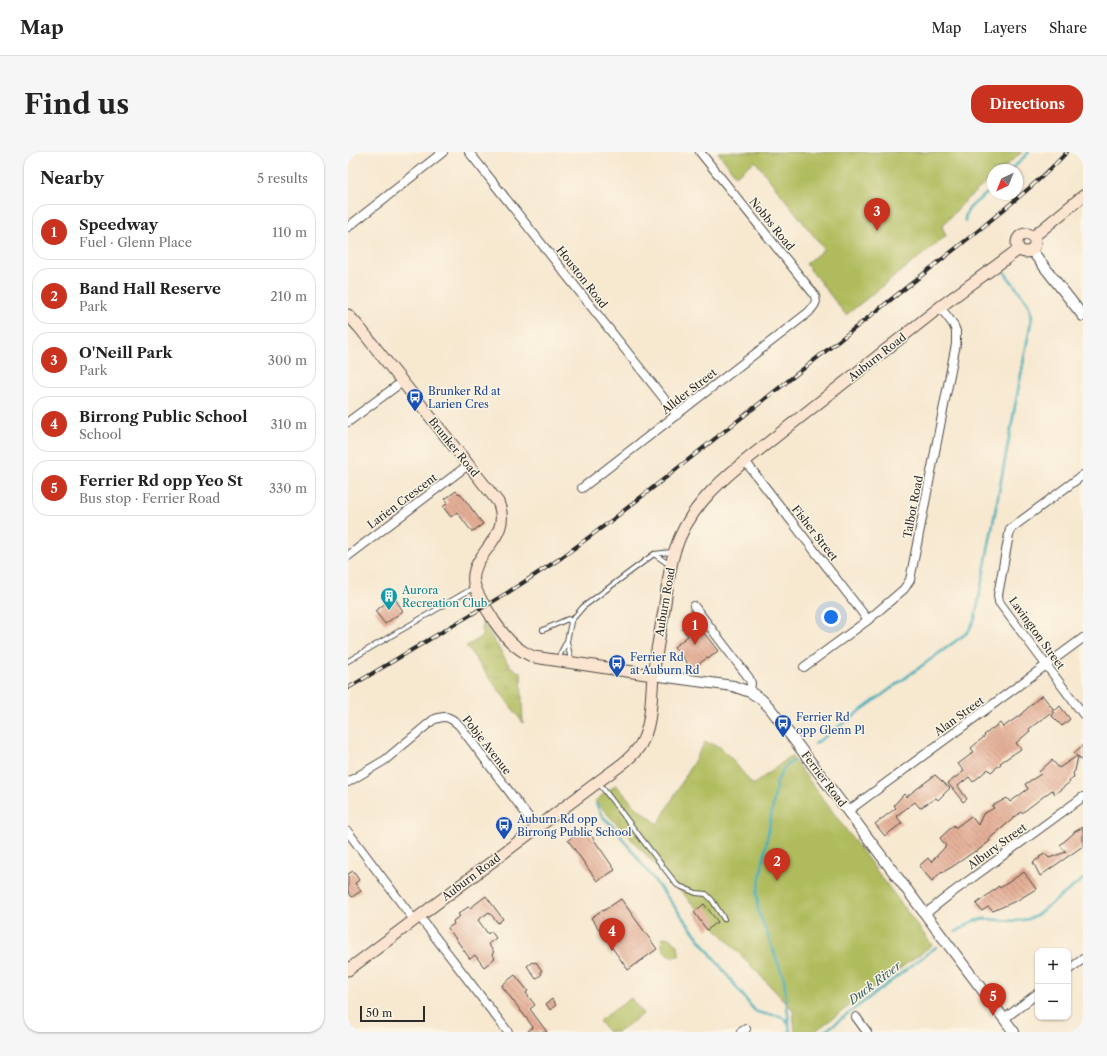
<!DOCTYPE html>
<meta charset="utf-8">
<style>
body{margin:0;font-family:"Libre Caslon Text",serif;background:#f6f6f6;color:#222}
.controls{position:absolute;right:12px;bottom:12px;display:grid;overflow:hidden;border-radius:8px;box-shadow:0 1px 3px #0004}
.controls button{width:36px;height:36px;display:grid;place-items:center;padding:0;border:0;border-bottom:1px solid #e0e0e0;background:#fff;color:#222;font:20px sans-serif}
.compass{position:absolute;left:639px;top:12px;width:36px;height:36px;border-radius:50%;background:#fff;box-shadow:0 1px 3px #0004;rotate:223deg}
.scale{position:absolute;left:12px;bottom:10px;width:65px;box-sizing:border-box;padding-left:4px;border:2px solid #2b2b2b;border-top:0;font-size:11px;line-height:14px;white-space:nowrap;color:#2b2b2b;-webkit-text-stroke:3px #fcf5e5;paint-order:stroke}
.you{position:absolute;left:483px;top:465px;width:14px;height:14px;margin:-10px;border:3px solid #fff;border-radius:50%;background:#1a73e8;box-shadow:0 0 0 6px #1a73e833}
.badge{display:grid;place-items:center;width:26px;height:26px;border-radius:50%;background:#c8321e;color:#fff;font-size:13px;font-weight:700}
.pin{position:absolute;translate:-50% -33px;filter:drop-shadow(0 1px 2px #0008)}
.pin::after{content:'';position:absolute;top:21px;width:14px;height:12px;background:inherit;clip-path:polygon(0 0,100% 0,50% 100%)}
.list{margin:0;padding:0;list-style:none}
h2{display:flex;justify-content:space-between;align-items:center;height:52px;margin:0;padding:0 16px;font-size:17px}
h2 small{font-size:13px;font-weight:400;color:#767676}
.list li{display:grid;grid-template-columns:26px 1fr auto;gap:12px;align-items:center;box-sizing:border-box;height:56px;margin:0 8px 8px;padding:0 8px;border:1px solid #e0e0e0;border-radius:16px}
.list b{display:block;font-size:15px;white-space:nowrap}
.list p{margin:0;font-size:13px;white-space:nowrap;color:#767676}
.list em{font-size:13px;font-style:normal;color:#767676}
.map{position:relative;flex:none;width:735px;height:880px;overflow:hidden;border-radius:16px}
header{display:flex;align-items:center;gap:24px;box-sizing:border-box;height:56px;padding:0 20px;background:#fff;border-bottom:1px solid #e0e0e0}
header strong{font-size:19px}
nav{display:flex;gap:22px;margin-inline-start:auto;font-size:14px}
.intro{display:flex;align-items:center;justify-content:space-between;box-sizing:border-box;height:96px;padding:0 24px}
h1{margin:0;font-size:28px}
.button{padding:10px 18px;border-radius:16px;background:#c8321e;color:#fff;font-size:14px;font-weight:700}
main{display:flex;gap:24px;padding:0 24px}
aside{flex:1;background:#fff;border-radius:16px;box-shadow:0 1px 3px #0004}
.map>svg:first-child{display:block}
.grass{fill:url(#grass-tufts);stroke:#6d7344}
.park{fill:#afbb5c;stroke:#6d7344}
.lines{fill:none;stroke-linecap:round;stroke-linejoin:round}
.stream{stroke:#3cacb8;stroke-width:2.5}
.building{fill:url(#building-back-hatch)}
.service-casing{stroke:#4a4744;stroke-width:6}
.minor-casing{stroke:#4a4744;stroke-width:10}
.tertiary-casing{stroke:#4a4744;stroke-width:12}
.secondary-casing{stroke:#4a4744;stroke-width:13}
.service{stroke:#fff;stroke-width:4}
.minor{stroke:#fff;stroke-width:8}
.tertiary{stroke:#fff;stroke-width:10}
.secondary{stroke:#fce5d0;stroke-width:11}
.rail-casing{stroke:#2b2b2b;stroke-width:4}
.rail{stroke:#fcf5e5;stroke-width:2.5;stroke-dasharray:8;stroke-linecap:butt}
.labels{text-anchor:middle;stroke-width:3;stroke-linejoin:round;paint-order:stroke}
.street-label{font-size:11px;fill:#2b2b2b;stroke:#fcf5e5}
.transit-label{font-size:11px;fill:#164399;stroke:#fcf5e5;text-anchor:start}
.culture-label{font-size:11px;fill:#0d838f;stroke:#fcf5e5;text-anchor:start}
.water-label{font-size:12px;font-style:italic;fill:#325f63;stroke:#fcf5e5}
</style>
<header>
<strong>Map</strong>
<nav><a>Map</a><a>Layers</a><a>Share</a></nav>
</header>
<div class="intro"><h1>Find us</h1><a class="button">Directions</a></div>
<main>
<aside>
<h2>Nearby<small>5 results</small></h2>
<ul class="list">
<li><span class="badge">1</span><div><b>Speedway</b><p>Fuel · Glenn Place</p></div><em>110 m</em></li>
<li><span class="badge">2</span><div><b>Band Hall Reserve</b><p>Park</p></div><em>210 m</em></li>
<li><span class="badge">3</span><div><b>O'Neill Park</b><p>Park</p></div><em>300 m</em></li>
<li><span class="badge">4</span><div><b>Birrong Public School</b><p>School</p></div><em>310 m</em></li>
<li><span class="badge">5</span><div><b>Ferrier Rd opp Yeo St</b><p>Bus stop · Ferrier Road</p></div><em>330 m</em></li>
</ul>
</aside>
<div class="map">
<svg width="735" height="880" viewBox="0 0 735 880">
<defs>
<pattern id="grass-tufts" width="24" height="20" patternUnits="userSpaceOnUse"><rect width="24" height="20" fill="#afbb5c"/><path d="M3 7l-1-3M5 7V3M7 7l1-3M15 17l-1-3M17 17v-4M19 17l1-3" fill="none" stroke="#8f984c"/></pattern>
<pattern id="building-back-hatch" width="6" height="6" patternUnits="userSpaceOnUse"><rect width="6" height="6" fill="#e5af97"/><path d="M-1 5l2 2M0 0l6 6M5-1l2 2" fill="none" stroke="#ba8f7b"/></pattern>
</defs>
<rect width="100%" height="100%" fill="#fcf5e5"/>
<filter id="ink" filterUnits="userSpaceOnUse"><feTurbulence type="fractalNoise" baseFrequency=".025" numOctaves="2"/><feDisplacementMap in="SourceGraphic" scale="8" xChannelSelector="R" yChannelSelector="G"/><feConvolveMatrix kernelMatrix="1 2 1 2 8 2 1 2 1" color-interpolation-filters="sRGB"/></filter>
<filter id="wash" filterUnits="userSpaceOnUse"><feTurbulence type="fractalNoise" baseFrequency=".012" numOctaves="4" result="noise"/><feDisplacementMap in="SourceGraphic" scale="16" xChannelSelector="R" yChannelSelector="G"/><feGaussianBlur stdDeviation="0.9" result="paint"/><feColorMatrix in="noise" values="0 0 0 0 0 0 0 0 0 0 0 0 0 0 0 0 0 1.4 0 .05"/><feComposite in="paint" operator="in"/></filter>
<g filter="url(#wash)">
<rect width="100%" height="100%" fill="#f7e8d0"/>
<path class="grass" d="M134,469L161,513L169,519L173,520L175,571L118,494L134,485Z"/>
<path class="park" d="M370,0H674L653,18H645V25L619,47L594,74L598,84L498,163L458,112L476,97L407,9L388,24Z
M357,590L372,595L383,606L405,633L443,604L584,793L466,880H447L445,858L247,649L268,633L288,655L310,672Z
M317,785C326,787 332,794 331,804C329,804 326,805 324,804C316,803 312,793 314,786Z
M283,846L295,862L270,880H260L251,869Z"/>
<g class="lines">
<path class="stream" d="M663,18L681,0
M617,69C616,54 636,46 645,36
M467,592L620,480L627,467L684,164L680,151L657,121
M248,652L254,664L265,674L342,775L406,858C419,867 430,857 441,872
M608,780L625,769L637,767L668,769L681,767L689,763L735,727
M442,880L436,827L410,758L409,742L413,721L429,630L435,617L445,609
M476,880L588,795"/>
</g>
<g id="blocks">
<path class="building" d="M108,339L111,342L112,341L135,372L124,380L109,360L103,365L95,355L100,350L97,347Z
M46,445L55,459L37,472L27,459Z
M346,468L370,499L360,507L359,506L344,517L326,495L340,484L334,477Z
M694,543L706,558L681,577L682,579L668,591L673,597L652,611L653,612L643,620L640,617L625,630L621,625L610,634L619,647L615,650L600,631L616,619L610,612L626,600L623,596L637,584L636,583L652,571L655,575L674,562H673Z
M712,554L722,567L714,574L703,563Z
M735,593V610L730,604L727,619L725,621L726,625L721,628L722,630L707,642L704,638L674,661L673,660L641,687L642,689L628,700L627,699L604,715L595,720L594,719L584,729L571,714L580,706L583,710L598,694L592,686L606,673L607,676L623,664L630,673L635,662L646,656L644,654L659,646L662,650L680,637L677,632L693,622L691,620L704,608L711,616L729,604L726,601Z
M587,623L602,636L590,648L588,646L572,656L567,650L548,664L554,671L537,684L527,672L548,656L546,653L556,642L558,645Z
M735,675V694L692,724L685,710L692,706L691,705L697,702L701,706L718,700L712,693L726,681V680Z
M238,676L267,718L249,729L220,688Z
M5,719L11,728L7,731L13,739L4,745L0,740V722Z
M676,720L688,737L670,748L645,759L640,755L634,759L628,752L651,734L652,736Z
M138,744L155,767L150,771L141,760L130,768L140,782L143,779L148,786L140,792L146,800L144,802L147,806L136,815L127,803L122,807L100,776L106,772L105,769L112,764L110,762L120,755L122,756Z
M273,747L309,797L280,818L243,766L254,758L255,759Z
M356,752L370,770L359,778L346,760Z
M184,810L186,811L188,810L194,819L192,820L194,822L188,827L179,814Z
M167,823L180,839L178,841L187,853L182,857L199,880H179L185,875L154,834V833Z
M204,847L208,853L202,858L198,852Z"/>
</g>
</g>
<g filter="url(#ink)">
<use href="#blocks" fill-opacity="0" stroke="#4a4744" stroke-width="1"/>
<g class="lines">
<g class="service-casing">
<path id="service" d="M306,402L322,413
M223,469L235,455L306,402L324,400
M195,478L220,467L223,470L219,489L209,508
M219,490L223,508
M0,509L127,435
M250,630L329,733L348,741L358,742L364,748L376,767"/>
</g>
<g class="minor-casing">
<path id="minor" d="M121,0L329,263
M0,75L95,0
M0,270L54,230
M397,309L520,468
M735,323L662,377L650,443L651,450L735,562
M234,336L461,160C467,152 470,151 466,142L352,0
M0,404L120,313
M346,454L401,526L403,531L402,540
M456,515L520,468L556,437L562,428L608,192V179L605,172L592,155
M0,630L37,608L85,568C97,563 101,564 111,573L188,675
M500,659L735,486
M0,680L66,768
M577,762L605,740L735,645
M71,764L160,880
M720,818L735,807
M508,865L519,880
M656,867L690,841
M393,880L398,877"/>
</g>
<g class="tertiary-casing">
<path id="tertiary" d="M684,99L735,164
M305,523L385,534L402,540L413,547L422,556L666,880"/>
</g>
<g class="secondary-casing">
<path id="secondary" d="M669 91a9 9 0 1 1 18 0a9 9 0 1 1-18 0Z
M685,85L735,44
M0,163L11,175L150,350C166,386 121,401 126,431C128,443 140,458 146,469C157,485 168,498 186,505L305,523
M0,818L250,630C264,619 283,608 293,592C304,573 303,545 305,524C308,502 312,480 316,458C319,438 321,417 327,398C339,360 367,333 397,309L592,155L671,97"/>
</g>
<use href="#service" class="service"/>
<use href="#minor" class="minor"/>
<use href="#tertiary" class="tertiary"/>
<use href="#secondary" class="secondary"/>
<g class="rail-casing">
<path id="rail" d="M0,536L159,441L213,406L264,368L631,78C661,53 692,29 719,0"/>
</g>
<use href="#rail" class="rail"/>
</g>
</g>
<defs>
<g id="bus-pin" transform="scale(0.9)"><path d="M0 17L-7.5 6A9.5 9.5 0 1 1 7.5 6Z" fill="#1a4fb4" stroke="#fcf5e5"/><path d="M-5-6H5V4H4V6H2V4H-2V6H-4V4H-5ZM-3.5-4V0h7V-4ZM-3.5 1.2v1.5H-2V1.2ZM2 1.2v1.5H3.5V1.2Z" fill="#fff"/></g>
<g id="building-pin" transform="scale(0.9)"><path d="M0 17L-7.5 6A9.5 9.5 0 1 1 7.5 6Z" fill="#0f9aa8" stroke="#fcf5e5"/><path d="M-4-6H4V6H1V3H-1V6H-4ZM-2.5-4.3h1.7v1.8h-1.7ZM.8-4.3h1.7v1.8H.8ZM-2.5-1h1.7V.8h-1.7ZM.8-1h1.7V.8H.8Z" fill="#fff"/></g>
</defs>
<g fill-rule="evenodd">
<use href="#bus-pin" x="67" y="245"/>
<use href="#building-pin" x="41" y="444"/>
<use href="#bus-pin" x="269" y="511"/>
<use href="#bus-pin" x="435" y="571"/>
<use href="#bus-pin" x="156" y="673"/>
</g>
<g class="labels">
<g class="street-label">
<text transform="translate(424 72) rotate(51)" y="4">Nobbs Road</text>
<text transform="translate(234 125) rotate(52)" y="4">Houston Road</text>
<text transform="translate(529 205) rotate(-38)" y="4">Auburn Road</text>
<text transform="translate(341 239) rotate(-38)" y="4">Allder Street</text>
<text transform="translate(106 295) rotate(51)" y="4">Brunker Road</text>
<text transform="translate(54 349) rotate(-37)" y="4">Larien Crescent</text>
<text transform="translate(565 355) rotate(-79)" y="4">Talbot Road</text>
<text transform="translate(467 381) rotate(52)" y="4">Fisher Street</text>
<text transform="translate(317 450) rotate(-80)" y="4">Auburn Road</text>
<text transform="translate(689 481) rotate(54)" y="4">Lavington Street</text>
<text transform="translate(611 564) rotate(-36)" y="4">Alan Street</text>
<text transform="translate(139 593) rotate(52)" y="4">Pobje Avenue</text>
<text transform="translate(476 627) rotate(53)" y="4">Ferrier Road</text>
<text transform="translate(649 694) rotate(-36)" y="4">Albury Street</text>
<text transform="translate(123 725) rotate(-37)" y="4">Auburn Road</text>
</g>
<g class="transit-label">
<text x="80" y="243">Brunker Rd at<tspan x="80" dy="13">Larien Cres</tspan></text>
<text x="282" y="509">Ferrier Rd<tspan x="282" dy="13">at Auburn Rd</tspan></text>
<text x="448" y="569">Ferrier Rd<tspan x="448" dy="13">opp Glenn Pl</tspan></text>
<text x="169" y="671">Auburn Rd opp<tspan x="169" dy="13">Birrong Public School</tspan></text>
</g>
<g class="culture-label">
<text x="54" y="442">Aurora<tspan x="54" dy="13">Recreation Club</tspan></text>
</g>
<g class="water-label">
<text transform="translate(527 831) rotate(-37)" y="4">Duck River</text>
</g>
</g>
</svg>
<div class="controls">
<button>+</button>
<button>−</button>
</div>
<svg class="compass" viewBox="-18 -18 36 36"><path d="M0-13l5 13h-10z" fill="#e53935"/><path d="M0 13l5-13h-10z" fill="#767676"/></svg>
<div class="scale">50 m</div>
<div class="you"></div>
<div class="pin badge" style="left:347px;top:493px">1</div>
<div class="pin badge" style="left:429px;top:729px">2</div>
<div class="pin badge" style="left:529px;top:79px">3</div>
<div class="pin badge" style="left:264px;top:799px">4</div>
<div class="pin badge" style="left:645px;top:864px">5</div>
</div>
</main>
